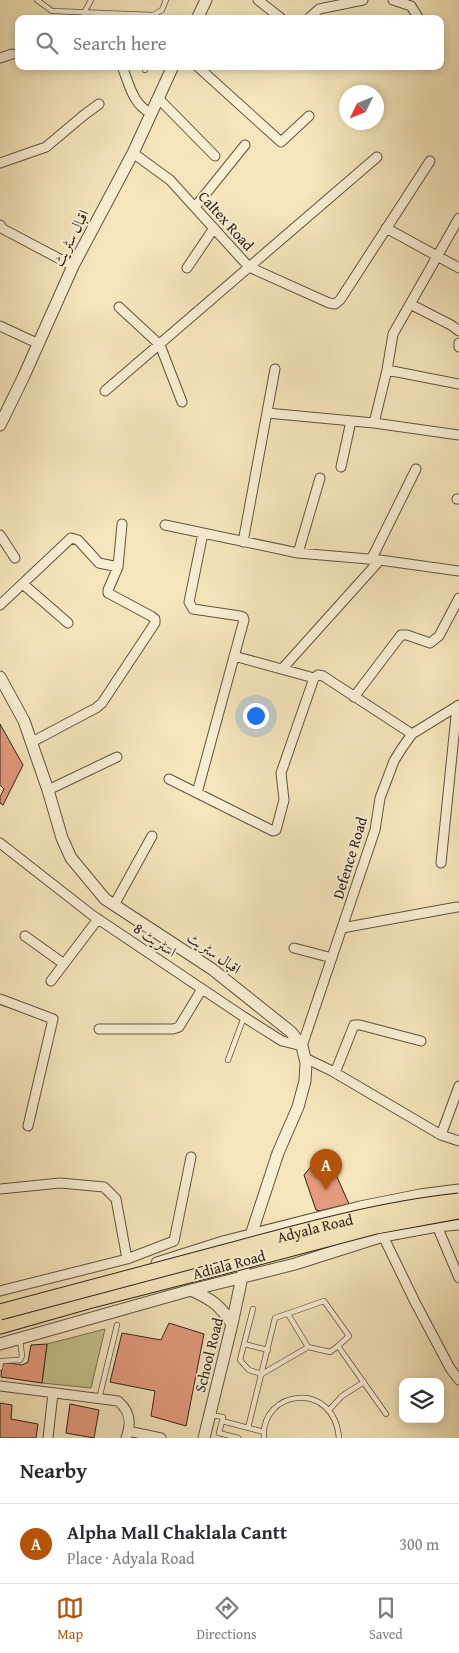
<!DOCTYPE html>
<meta charset="utf-8">
<style>
body{margin:0;font-family:"Gentium Book Plus",Amiri,serif;background:#f7f7f7;color:#2b2b33}
.controls{position:absolute;right:15px;bottom:15px;display:grid;overflow:hidden;border-radius:10px;box-shadow:0 2px 8px #0003}
.controls button{width:45px;height:45px;display:grid;place-items:center;padding:0;border:0;border-bottom:1px solid #e1e1e2;background:#fff;color:#2b2b33;font:25px sans-serif}
.compass{position:absolute;left:339px;top:85px;width:45px;height:45px;border-radius:50%;background:#fff;box-shadow:0 2px 8px #0003;rotate:227deg}
.you{position:absolute;left:255px;top:715px;width:18px;height:18px;margin:-12px;border:4px solid #fff;border-radius:50%;background:#1a73e8;box-shadow:0 0 0 8px #1a73e833}
.badge{display:grid;place-items:center;width:32px;height:32px;border-radius:50%;background:#b45309;color:#fff;font-size:16px;font-weight:700}
.pin{position:absolute;translate:-50% -41px;filter:drop-shadow(0 1px 2px #0008)}
.pin::after{content:'';position:absolute;top:26px;width:18px;height:15px;background:inherit;clip-path:polygon(0 0,100% 0,50% 100%)}
.list{margin:0;padding:0;list-style:none}
h2{display:flex;justify-content:space-between;align-items:center;height:65px;margin:0;padding:0 20px;font-size:21px}
h2 small{font-size:16px;font-weight:400;color:#7c7c81}
.list li{display:grid;grid-template-columns:32px 1fr auto;gap:15px;align-items:center;box-sizing:border-box;height:80px;padding:0 20px;border-top:1px solid #e1e1e2}
.list b{display:block;font-size:19px;white-space:nowrap}
.list p{margin:0;font-size:16px;white-space:nowrap;color:#7c7c81}
.list em{font-size:16px;font-style:normal;color:#7c7c81}
.icon{flex:none;width:28px;height:28px;fill:none;stroke:currentColor;stroke-width:2;stroke-linecap:round;stroke-linejoin:round}
.map{position:relative;flex:none;width:459px;height:1438px;overflow:hidden}
.search{position:absolute;background:#fff;box-shadow:0 2px 8px #0003;left:15px;right:15px;top:15px;height:55px;display:flex;align-items:center;gap:12px;box-sizing:border-box;padding:0 18px;border-radius:10px;color:#7c7c81;font-size:19px}
.sheet{height:145px;background:#fff}
nav{display:flex;justify-content:space-around;align-items:center;box-sizing:border-box;height:70px;border-top:1px solid #e1e1e2;background:#fff;font-size:14px;color:#7c7c81}
nav a{display:grid;justify-items:center;gap:2px}
nav .on{color:#b45309}
.map>svg:first-child{display:block}
.green{fill:#c2c28b;stroke:#787353}
.building{fill:#e59a7e;stroke:#2d241b}
.lines{fill:none;stroke-linecap:round;stroke-linejoin:round}
.service-casing{stroke:#5f5443;stroke-width:6}
.minor-casing{stroke:#5f5443;stroke-width:11}
.tertiary-casing{stroke:#5f5443;stroke-width:13}
.primary-casing{stroke:#2d241b;stroke-width:17}
.service{stroke:#f8eed2;stroke-width:4.5}
.minor{stroke:#f8eed2;stroke-width:9}
.tertiary{stroke:#f8eed2;stroke-width:11}
.primary{stroke:#f4e5ba;stroke-width:15}
.primary-bridge-casing{stroke:#2d241b;stroke-width:17;stroke-linecap:butt}
.primary-bridge{stroke:#f4e5ba;stroke-width:15}
.labels{text-anchor:middle;stroke-width:4;stroke-linejoin:round;paint-order:stroke}
.street-label{font-size:15px;fill:#2d241b;stroke:#f8eed2}
</style>
<div class="map">
<svg width="459" height="1438" viewBox="0 0 459 1438">
<rect width="100%" height="100%" fill="#f4e5ba"/>
<filter id="stains"><feTurbulence type="fractalNoise" baseFrequency=".004" numOctaves="4"/><feColorMatrix values="0 0 0 0 .2 0 0 0 0 .09 0 0 0 0 .02 0 0 0 .5 -.17"/></filter>
<radialGradient id="worn" r=".72"><stop offset=".6" stop-color="#630" stop-opacity="0"/><stop offset="1" stop-color="#630" stop-opacity=".3"/></radialGradient>
<path class="green" d="M105,1329L91,1388L42,1383L47,1344Z"/>
<path class="building" d="M0,724L23,765L3,805L0,803V797L4,789L0,785Z
M325,1150L349,1204L319,1211L316,1210L304,1175Z
M169,1323L204,1334L186,1426L151,1416L155,1391L110,1382L122,1333L161,1340Z
M47,1344L42,1383L1,1377L2,1362L22,1365L28,1362L31,1345Z
M0,1403L12,1405L11,1419L38,1424L36,1438H0Z
M70,1404L99,1410L94,1438L66,1433Z"/>
<g class="lines">
<g class="service-casing">
<path id="service" d="M37,0L52,11L153,15L162,10L166,0
M84,13L91,0
M144,66L145,70
M228,1060L244,1017
M253,1309L244,1344L268,1350
M288,1314L308,1347
M244,1344L240,1360L249,1370L262,1374L308,1347L330,1352L338,1346
M0,1368L1,1361L20,1360L22,1356L20,1339
M99,1399L117,1325
M329,1410L342,1396L364,1382
M211,1415L223,1417L219,1433L238,1438
M222,1421L264,1432
M248,1428L275,1318L324,1301L349,1336L338,1346L386,1414
M264,1438C260,1390 334,1379 339,1438"/>
</g>
<g class="minor-casing">
<path id="minor" d="M258,0L282,19
M393,0L411,6L419,19
M308,19L319,9L363,0
M0,58L12,54
M122,66C129,84 133,105 151,113
M197,66L281,142L309,116
M158,98L215,156
M133,153L170,180L249,267L329,303L335,304L340,300L430,161
M0,163L46,147L84,115L99,104
M195,207L245,145
M0,225L3,229L73,266
M386,228L459,268
M187,268L214,228
M410,304L451,325L459,331
M119,307L160,345L182,402
M0,326L39,344
M459,343V347
M387,370L459,384
M105,391L377,157
M267,413L374,423L459,435
M374,423L387,370L393,334L459,218
M341,467L351,421
M457,499H459
M165,525L298,553L380,560L459,571
M0,535L15,558
M243,542L275,369
M298,553L320,478
M371,560L416,469
M23,584L68,623
M0,605L71,538L78,540L99,563L118,567L122,524
M234,656L314,678
M282,669L380,560
M354,697L401,635H407L430,643L439,636L459,598
M32,742L96,708L102,703L155,623V619L151,616L108,593V590L118,567
M169,779L273,831L276,830L284,800L281,773L314,678L318,675L323,676L412,734
M48,790L117,757
M197,793L244,620L243,617L240,616L193,609L189,602L203,533
M0,843L92,915L244,1017L282,1041L302,1046L375,830L380,798L394,761L402,748L412,734L459,705
M441,863L457,706
M114,905L152,836
M342,928L457,907
M25,936L64,964
M294,948L332,958
M51,981L98,919
M0,999L53,1019L28,1126
M99,1029H173L179,1027L202,989
M305,1058L332,1071L441,1135
M335,1073L354,1025H360L421,1041
M459,1086L441,1135L459,1141
M0,1189L60,1183L104,1187L116,1199L127,1259
M437,1226L459,1278
M383,1236L415,1302L450,1368L459,1380
M0,1291L127,1259L174,1241L191,1157
M0,1386L118,1401C130,1411 132,1423 126,1438
M128,1431L161,1438
M48,1438L53,1393"/>
</g>
<g class="tertiary-casing">
<path id="tertiary" d="M197,19L206,0
M0,425L23,378L73,266L133,153L173,66
M0,677L24,721L48,790L62,838L71,858L105,899L212,969L291,1032L302,1046L306,1063L305,1081L298,1107L278,1153L251,1235L232,1324L204,1438
M157,1263L223,1242L360,1207L420,1195L459,1190
M191,1290C211,1299 220,1305 232,1324
M0,1344L191,1290L295,1264L383,1236L437,1226L459,1224"/>
</g>
<g class="primary-casing">
<path id="primary" d="M0,1326L88,1301L236,1263"/>
</g>
<use href="#service" class="service"/>
<use href="#minor" class="minor"/>
<use href="#tertiary" class="tertiary"/>
<use href="#primary" class="primary"/>
<g class="primary-bridge-casing">
<g id="primary-bridge">
<path d="M236,1263L376,1226L459,1211"/>
<path id="s1" d="M0,1312C79,1291 158,1270 237,1249C310,1229 384,1209 459,1201"/>
</g>
</g>
<use href="#primary-bridge" class="primary-bridge"/>
</g>
<g class="labels">
<g class="street-label">
<text transform="translate(226 221) rotate(48)" y="5">Caltex Road</text>
<text transform="translate(71 238) rotate(-63)" y="5">اقبال سٹریٹ</text>
<text transform="translate(350 858) rotate(-73)" y="5">Defence Road</text>
<text transform="translate(155 940) rotate(34)" y="5">اسٹریٹ 8</text>
<text transform="translate(214 953) rotate(35)" y="5">اقبال سٹریٹ</text>
<text dy="5" stroke="none"><textPath href="#s1" startOffset="326">Adyala Road</textPath></text>
<text transform="translate(229 1265) rotate(-15)" y="5">Adiala Road</text>
<text transform="translate(209 1355) rotate(-76)" y="5">School Road</text>
</g>
</g>
<rect width="100%" height="100%" filter="url(#stains)"/>
<rect width="100%" height="100%" fill="url(#worn)"/>
</svg>
<div class="controls">
<button><svg class="icon" aria-label="layers" viewBox="0 0 24 24"><path d="M12 4l9 5-9 5-9-5zM3 14l9 5 9-5"/></svg></button>
</div>
<svg class="compass" viewBox="-18 -18 36 36"><path d="M0-13l5 13h-10z" fill="#e53935"/><path d="M0 13l5-13h-10z" fill="#7c7c81"/></svg>
<div class="you"></div>
<div class="pin badge" style="left:326px;top:1190px">A</div>
<div class="search"><svg class="icon" aria-label="search" viewBox="0 0 24 24"><circle cx="10" cy="10" r="6"/><path d="M15 15l6 6"/></svg>Search here</div>
</div>
<section class="sheet">
<h2>Nearby<small></small></h2>
<ul class="list">
<li><span class="badge">A</span><div><b>Alpha Mall Chaklala Cantt</b><p>Place · Adyala Road</p></div><em>300 m</em></li>
</ul>
</section>
<nav>
<a class="on"><svg class="icon" aria-label="map" viewBox="0 0 24 24"><path d="M3 6l6-2 6 2 6-2v14l-6 2-6-2-6 2zM9 4v14M15 6v14"/></svg>Map</a>
<a><svg class="icon" aria-label="directions" viewBox="0 0 24 24"><path d="M12 3l9 9-9 9-9-9zM9 14v-3h6M13 9l2 2-2 2"/></svg>Directions</a>
<a><svg class="icon" aria-label="saved" viewBox="0 0 24 24"><path d="M7 4h10v16l-5-4-5 4z"/></svg>Saved</a>
</nav>
